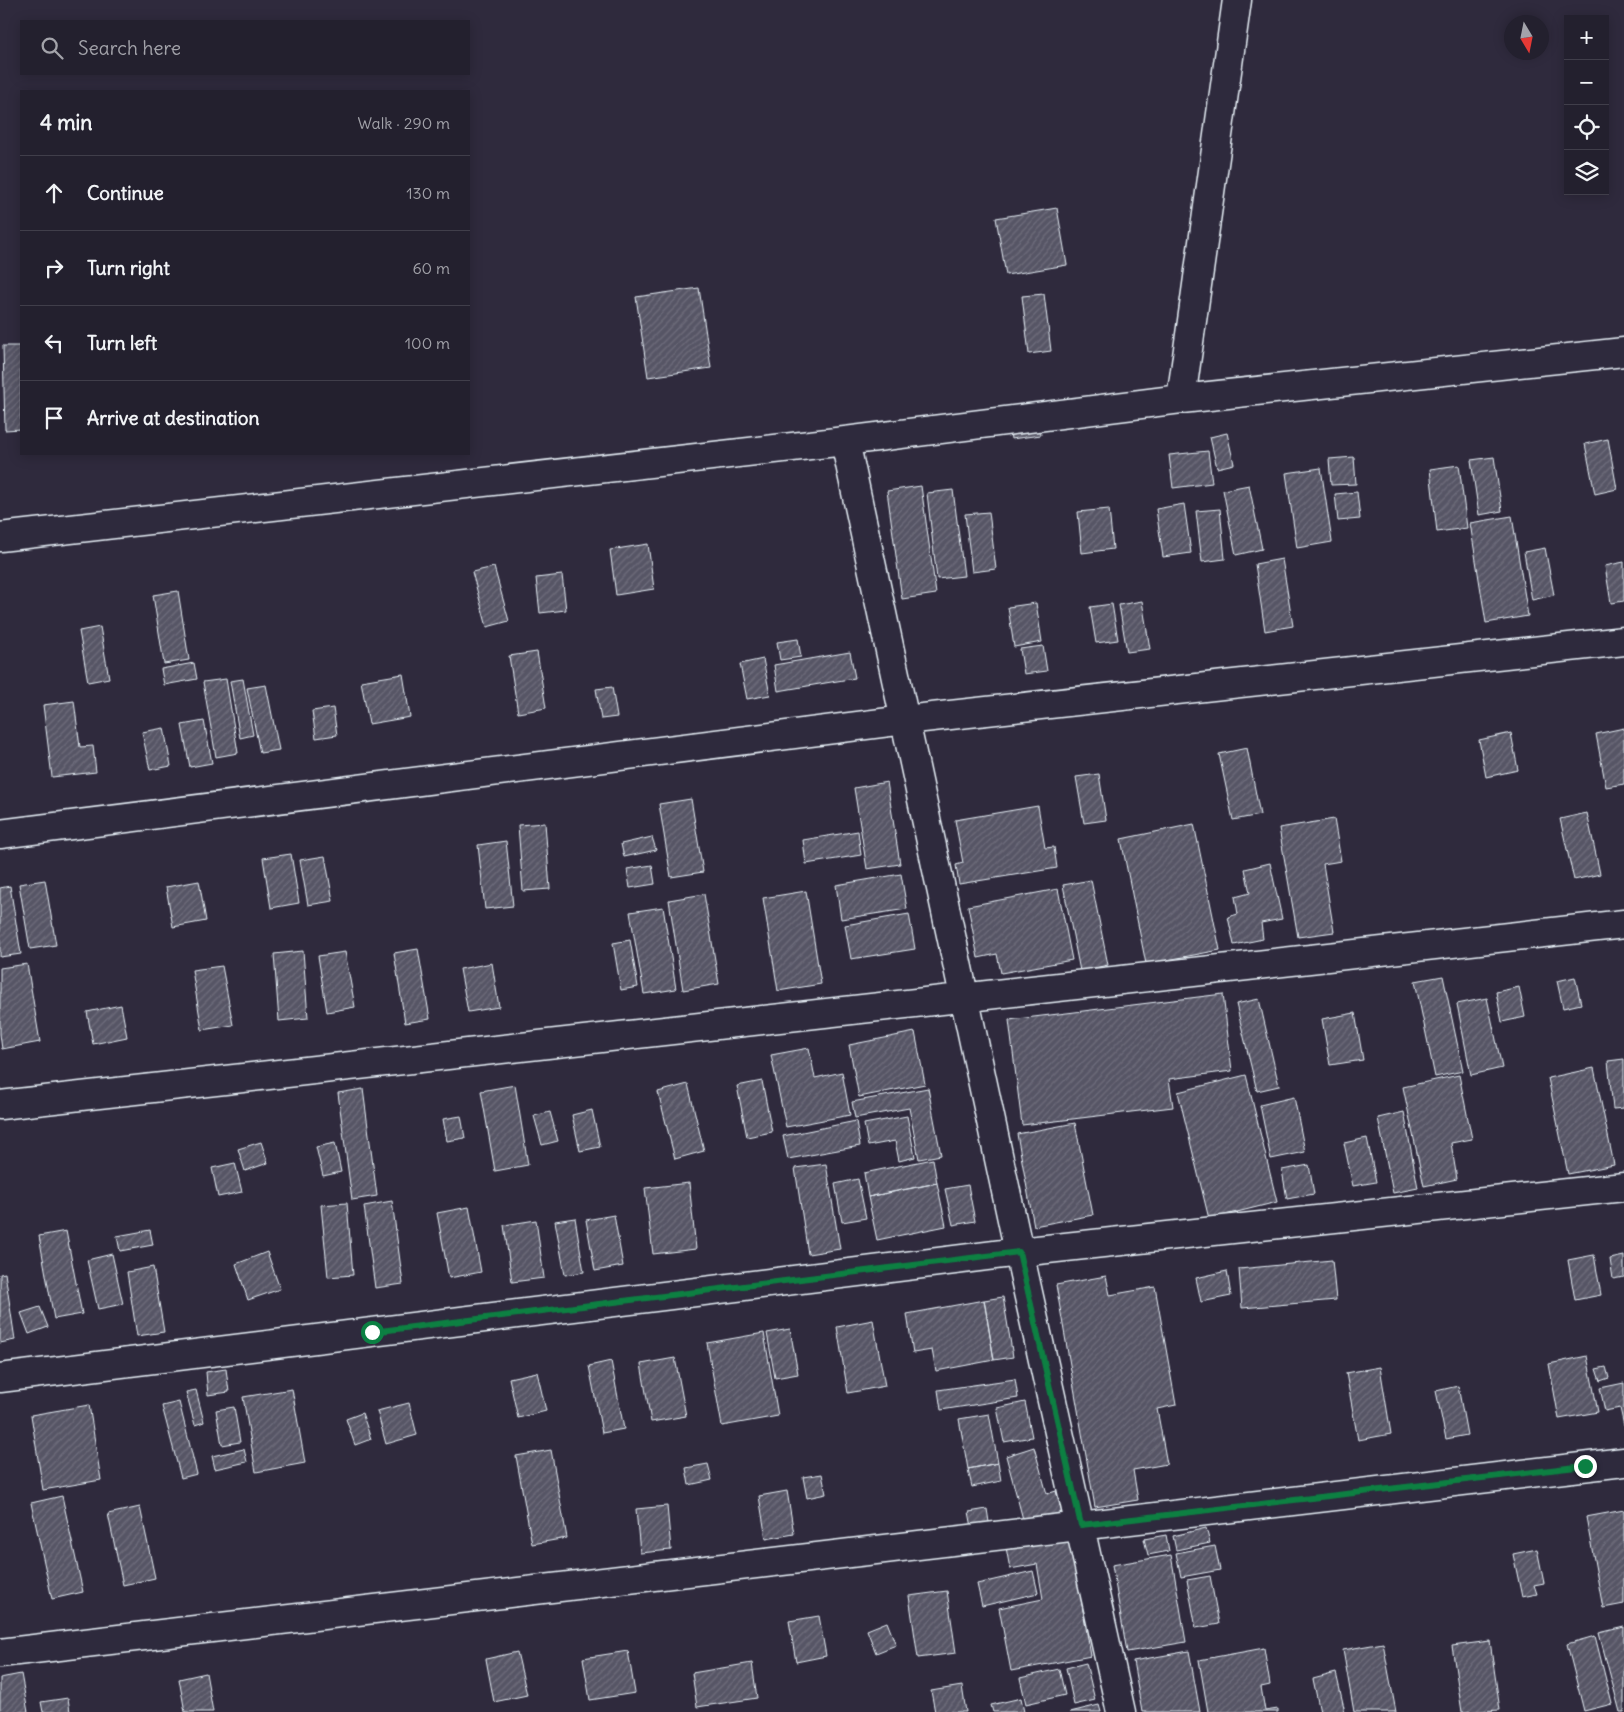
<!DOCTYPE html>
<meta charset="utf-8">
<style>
body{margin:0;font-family:Delius,sans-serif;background:#2b2836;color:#f1f3f6}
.controls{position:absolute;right:15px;top:15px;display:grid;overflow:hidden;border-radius:0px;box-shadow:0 2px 12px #0003}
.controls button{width:45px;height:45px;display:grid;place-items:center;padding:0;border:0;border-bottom:1px solid #403e4a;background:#23202e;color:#f1f3f6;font:25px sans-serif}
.compass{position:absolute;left:1504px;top:15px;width:45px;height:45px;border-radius:50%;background:#23202e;box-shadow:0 2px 12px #0003;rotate:170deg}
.stop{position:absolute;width:15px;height:15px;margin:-11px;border:4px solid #0b8043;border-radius:50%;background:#fff}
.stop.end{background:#0b8043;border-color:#fff;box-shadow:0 1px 5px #0008}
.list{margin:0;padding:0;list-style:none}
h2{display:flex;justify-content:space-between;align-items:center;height:65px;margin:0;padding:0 20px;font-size:21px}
h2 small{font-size:16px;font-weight:400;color:#a3a3aa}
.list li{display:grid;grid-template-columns:32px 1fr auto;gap:15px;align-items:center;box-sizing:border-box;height:75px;padding:0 20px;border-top:1px solid #403e4a}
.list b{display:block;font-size:19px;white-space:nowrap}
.list em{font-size:16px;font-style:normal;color:#a3a3aa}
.icon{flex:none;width:28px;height:28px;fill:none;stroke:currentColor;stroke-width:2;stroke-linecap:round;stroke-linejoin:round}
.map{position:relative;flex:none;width:1624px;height:1712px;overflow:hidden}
.search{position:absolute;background:#23202e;box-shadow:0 2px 12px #0003;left:20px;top:20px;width:450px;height:55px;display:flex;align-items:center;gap:12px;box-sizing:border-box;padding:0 18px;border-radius:0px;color:#a3a3aa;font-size:19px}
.panel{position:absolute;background:#23202e;box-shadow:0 2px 12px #0003;left:20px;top:90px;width:450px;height:365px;border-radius:0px}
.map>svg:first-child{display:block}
.building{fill:url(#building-hatch);stroke:#e8f1f8}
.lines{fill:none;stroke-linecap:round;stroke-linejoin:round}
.street-casing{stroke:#e8f1f8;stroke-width:31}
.street{stroke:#2f2a3d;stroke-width:28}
.route{stroke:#0b8043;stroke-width:6}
</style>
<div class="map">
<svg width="1624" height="1712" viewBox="0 0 1624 1712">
<defs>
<pattern id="building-hatch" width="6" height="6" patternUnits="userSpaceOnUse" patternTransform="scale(1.25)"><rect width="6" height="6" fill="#575565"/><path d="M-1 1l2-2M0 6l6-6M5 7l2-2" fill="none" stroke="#6f6e7c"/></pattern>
</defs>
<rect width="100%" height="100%" fill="#2f2a3d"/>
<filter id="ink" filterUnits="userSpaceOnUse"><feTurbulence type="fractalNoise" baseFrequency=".02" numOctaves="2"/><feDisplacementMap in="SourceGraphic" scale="10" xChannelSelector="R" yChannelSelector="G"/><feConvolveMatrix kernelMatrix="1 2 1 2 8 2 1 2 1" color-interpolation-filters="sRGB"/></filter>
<g filter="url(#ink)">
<path class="building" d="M1057,208L1067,265L1006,275L996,218Z
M699,288L711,368L648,377L636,297Z
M1044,294L1051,351L1029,354L1022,296Z
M3,346H21V429L5,430Z
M1036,404L1041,435L1011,439L1006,407Z
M1227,433L1234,464L1217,468L1210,437Z
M1608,439L1617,489L1595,494L1585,444Z
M1208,451L1212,483L1173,488L1169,455Z
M1354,457L1356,484L1331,485L1329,459Z
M1494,457L1502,511L1479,515L1471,460Z
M1459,465L1467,528L1437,532L1430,469Z
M1321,468L1332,542L1297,548L1286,473Z
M1249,485L1262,549L1236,555L1223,490Z
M921,486L936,594L902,599L887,491Z
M953,490L964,576L937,579L927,493Z
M1357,492L1360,519L1338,521L1335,494Z
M1184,504L1191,553L1163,557L1156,509Z
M1109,509L1113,549L1082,553L1078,512Z
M1220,509L1225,559L1202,562L1196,511Z
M989,512L996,569L972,572L965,514Z
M1512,516L1528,616L1486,623L1470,523Z
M648,544L654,589L616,595L610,550Z
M1545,548L1554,595L1532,600L1524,552Z
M1282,559L1293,626L1265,631L1255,564Z
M1624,562V601L1611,603L1605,566Z
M494,567L509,621L487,627L472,572Z
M562,575L566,610L540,613L536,578Z
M178,591L189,660L164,664L153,595Z
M1142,601L1150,649L1127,652L1119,605Z
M1036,603L1042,642L1014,647L1008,607Z
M1112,604L1118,640L1096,643L1090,607Z
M100,627L109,678L88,682L79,631Z
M798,639L801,657L780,660L777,642Z
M1043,646L1047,671L1024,674L1020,649Z
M537,652L546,708L518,713L509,656Z
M850,652L855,678L778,691L774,665Z
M763,659L770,695L747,699L740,664Z
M194,663L197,679L164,685L161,669Z
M403,674L410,717L369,724L361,681Z
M226,679L238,753L216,757L203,682Z
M243,679L253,735L240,738L230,681Z
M266,685L279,750L260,753L247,688Z
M612,687L617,717L601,719L596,689Z
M74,701L80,747L93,746L96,772L52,777L43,705Z
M333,708L337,735L316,738L312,711Z
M204,721L212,763L190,767L182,725Z
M164,728L171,766L150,770L142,732Z
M1624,728V784L1606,787L1596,734Z
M1511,733L1518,770L1486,777L1479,740Z
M1247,748L1260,815L1233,820L1219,754Z
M1099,774L1106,820L1084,823L1076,777Z
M887,782L900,864L867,869L854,788Z
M691,799L703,872L671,877L659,804Z
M1038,806L1045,848L1054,847L1057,868L959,884L956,865L963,863L955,820Z
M1587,813L1600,874L1574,880L1560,819Z
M1334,819L1341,861L1323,864L1334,932L1298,937L1279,828Z
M545,823L550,889L523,891L518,825Z
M1194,824L1220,950L1146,964L1121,839Z
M858,831L861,855L806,864L803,840Z
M652,837L656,850L624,857L621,844Z
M506,841L513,906L485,909L478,845Z
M291,854L299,903L271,908L263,858Z
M325,856L333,901L308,905L300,860Z
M1270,863L1282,919L1261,923L1263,939L1234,945L1228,917L1238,914L1235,897L1250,893L1245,869Z
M652,865L655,884L630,888L627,869Z
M901,874L907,909L841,919L836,885Z
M45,880L56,945L30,949L19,884Z
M1091,880L1108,965L1080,971L1063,885Z
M199,881L206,921L173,927L166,887Z
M10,886L21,954L0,957V888Z
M1058,889L1072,960L1001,973L997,954L978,958L968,906Z
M806,891L821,984L778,991L763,898Z
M704,894L719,984L683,990L669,900Z
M663,907L676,989L644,994L630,912Z
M909,914L915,949L851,959L845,925Z
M630,940L638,987L621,990L613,943Z
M418,949L430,1019L405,1023L394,953Z
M303,951L308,1018L279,1021L274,954Z
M345,952L355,1007L327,1012L318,956Z
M492,963L499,1007L468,1012L460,969Z
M27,964L40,1042L2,1049L0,1034V968Z
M222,966L233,1025L202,1030L192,970Z
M1443,976L1463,1071L1435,1077L1415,981Z
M1575,977L1581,1004L1563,1008L1557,981Z
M1519,987L1525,1017L1502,1022L1496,992Z
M1223,994L1232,1071L1169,1079L1173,1107L1022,1125L1009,1020Z
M1487,998L1502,1068L1471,1075L1457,1004Z
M1259,999L1279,1086L1257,1091L1236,1004Z
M121,1005L127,1037L93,1044L87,1012Z
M1355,1013L1363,1060L1330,1065L1322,1019Z
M915,1032L925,1084L859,1097L849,1045Z
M809,1048L815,1078L842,1072L850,1115L786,1127L771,1055Z
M1624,1059V1108L1613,1109L1608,1061Z
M1594,1068L1614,1165L1568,1174L1548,1078Z
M1246,1075L1277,1202L1209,1219L1178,1092Z
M1459,1075L1472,1139L1451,1143L1457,1179L1424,1186L1403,1087Z
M762,1081L772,1132L747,1137L737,1086Z
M688,1084L704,1151L675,1159L658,1092Z
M515,1085L528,1165L495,1171L481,1091Z
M928,1088L941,1155L919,1159L909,1108L855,1118L852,1102Z
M363,1089L377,1196L352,1200L338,1093Z
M1294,1097L1305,1152L1271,1159L1260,1105Z
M592,1110L600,1147L580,1151L572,1115Z
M550,1112L558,1141L542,1145L534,1116Z
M1404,1112L1418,1188L1393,1193L1378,1118Z
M461,1116L465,1138L447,1141L443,1119Z
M907,1116L915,1157L899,1161L895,1141L868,1146L864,1124Z
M856,1121L860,1146L788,1159L783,1136Z
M1075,1123L1093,1215L1034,1226L1017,1134Z
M1367,1138L1376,1182L1353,1186L1344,1143Z
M261,1142L268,1163L245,1171L238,1149Z
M335,1143L341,1172L323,1176L316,1147Z
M933,1159L937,1183L868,1197L864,1173Z
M235,1163L242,1192L218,1197L212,1168Z
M826,1164L840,1249L808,1254L795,1168Z
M1309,1165L1314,1194L1287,1199L1282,1170Z
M858,1179L866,1218L842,1222L835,1184Z
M689,1183L696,1249L653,1254L645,1188Z
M937,1183L946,1226L877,1240L868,1197Z
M968,1185L975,1221L953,1225L945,1189Z
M392,1201L403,1284L375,1288L364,1206Z
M347,1203L353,1275L328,1277L321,1205Z
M469,1207L481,1272L449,1278L437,1213Z
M614,1215L623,1266L595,1271L586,1220Z
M575,1218L584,1272L565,1275L555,1221Z
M536,1220L544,1278L512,1282L504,1225Z
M150,1230L153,1245L120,1251L117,1236Z
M66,1231L82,1314L54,1319L39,1236Z
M267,1252L280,1289L248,1300L236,1264Z
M112,1254L123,1304L98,1309L87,1260Z
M1594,1255L1601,1295L1575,1300L1568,1260Z
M1624,1256V1277L1613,1279L1610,1259Z
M1332,1260L1336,1300L1242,1308L1239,1269Z
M153,1267L164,1332L137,1336L127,1272Z
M1227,1271L1231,1296L1201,1302L1196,1278Z
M5,1273L15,1340L0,1343V1274Z
M1106,1276L1110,1295L1155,1287L1176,1405L1157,1409L1167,1464L1133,1470L1138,1500L1095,1507L1056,1285Z
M1003,1297L1013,1357L994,1360L984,1300Z
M984,1300L994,1360L936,1371L932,1350L913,1353L907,1314Z
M40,1307L48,1327L29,1334L21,1313Z
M873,1320L885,1386L848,1393L837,1327Z
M790,1329L798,1374L775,1378L767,1333Z
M764,1333L778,1416L722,1426L707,1343Z
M1587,1356L1598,1412L1559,1419L1549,1364Z
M675,1358L686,1416L651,1422L641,1364Z
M611,1361L624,1429L602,1433L589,1366Z
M1380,1367L1391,1434L1358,1440L1346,1373Z
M1606,1367L1609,1378L1600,1381L1596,1369Z
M226,1369L229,1392L208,1395L206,1372Z
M537,1372L546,1411L518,1418L509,1378Z
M1015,1379L1018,1398L941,1410L938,1390Z
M1624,1383V1426L1620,1408L1605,1411L1600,1388Z
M1458,1386L1467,1435L1446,1439L1436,1391Z
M292,1389L305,1463L256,1472L243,1397Z
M196,1390L204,1422L195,1425L186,1392Z
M179,1402L197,1474L181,1478L162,1406Z
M1025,1402L1032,1437L1004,1442L997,1408Z
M409,1403L417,1435L386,1444L377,1411Z
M89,1405L101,1480L43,1490L31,1415Z
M234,1407L240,1442L222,1445L216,1410Z
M362,1413L371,1439L355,1445L346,1419Z
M989,1414L998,1463L968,1469L959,1419Z
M1034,1447L1047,1494L1056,1491L1062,1512L1024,1523L1006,1456Z
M244,1449L247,1462L215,1469L212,1456Z
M551,1450L567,1538L532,1544L516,1456Z
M998,1463L1001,1481L972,1487L968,1469Z
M708,1464L712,1480L689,1485L686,1468Z
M822,1474L826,1494L807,1498L803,1477Z
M787,1491L794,1534L766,1539L759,1496Z
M62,1496L83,1592L52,1599L31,1503Z
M667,1506L671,1550L640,1553L636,1509Z
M140,1507L155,1578L123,1585L108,1514Z
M987,1509L990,1529L973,1532L969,1512Z
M1624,1510V1604L1603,1608L1586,1517Z
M1206,1528L1210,1543L1176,1550L1173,1536Z
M1069,1531L1091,1656L1011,1671L999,1608L1043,1599L1037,1564L1010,1569L1005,1542Z
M1166,1535L1169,1551L1148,1555L1144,1539Z
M1215,1546L1220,1570L1181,1577L1176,1553Z
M1537,1549L1544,1583L1534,1585L1537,1594L1522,1597L1513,1554Z
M1171,1555L1186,1642L1127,1652L1112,1565Z
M1033,1571L1038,1593L982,1606L977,1584Z
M1210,1576L1219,1624L1196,1628L1187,1580Z
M947,1591L956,1653L918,1658L909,1596Z
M819,1616L826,1656L796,1662L789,1621Z
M887,1622L896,1645L876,1653L867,1630Z
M1624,1627V1712H1620L1599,1633Z
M1595,1636L1612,1704L1584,1711L1567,1644Z
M1490,1641L1500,1710L1462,1712L1452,1646Z
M1383,1643L1396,1712H1354L1343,1650Z
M1264,1648L1270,1685L1261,1687L1265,1711L1278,1709V1712H1208L1199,1660Z
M628,1651L635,1693L590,1700L583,1658Z
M1189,1651L1200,1712H1142L1133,1661Z
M517,1652L527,1695L494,1702L486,1659Z
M752,1663L757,1698L697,1707L692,1673Z
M1086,1663L1095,1700L1074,1705L1066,1668Z
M1059,1669L1065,1695L1026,1704L1020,1678Z
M206,1673L213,1712H185L179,1679Z
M1336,1673L1345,1712H1320L1313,1679Z
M21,1674L28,1712H0V1678Z
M962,1686L966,1712H935L931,1691Z
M68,1698L70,1712H43L41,1702Z
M1021,1698L1024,1712H993L991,1705Z
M1099,1705L1101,1712H1070Z"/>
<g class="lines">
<g class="street-casing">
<path id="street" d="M1181,399L1237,0
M845,441L1019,1252L1121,1712
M0,537L845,441L1181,399L1624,352
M0,834L905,720L1624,641
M0,1105L1624,924
M0,1378L1019,1252L1624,1187
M0,1653L1624,1462"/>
</g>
<use href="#street" class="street"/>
</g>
</g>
<g class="lines" filter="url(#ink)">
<path class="route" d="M372,1332L1019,1252L1081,1525L1585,1466"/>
</g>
</svg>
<div class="controls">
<button>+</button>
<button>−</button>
<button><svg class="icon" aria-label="locate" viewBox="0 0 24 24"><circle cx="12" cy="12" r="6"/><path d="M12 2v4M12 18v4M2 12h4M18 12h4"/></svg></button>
<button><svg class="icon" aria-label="layers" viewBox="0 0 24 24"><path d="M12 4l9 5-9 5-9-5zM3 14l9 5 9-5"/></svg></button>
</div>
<svg class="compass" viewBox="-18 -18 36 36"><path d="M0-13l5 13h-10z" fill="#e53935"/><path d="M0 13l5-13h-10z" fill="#a3a3aa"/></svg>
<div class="stop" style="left:372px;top:1332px"></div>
<div class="stop end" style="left:1585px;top:1466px"></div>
<div class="search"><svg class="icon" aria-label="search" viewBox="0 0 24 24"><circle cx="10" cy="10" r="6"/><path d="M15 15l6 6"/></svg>Search here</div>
<section class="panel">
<h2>4 min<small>Walk · 290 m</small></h2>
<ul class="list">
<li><svg class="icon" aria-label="ahead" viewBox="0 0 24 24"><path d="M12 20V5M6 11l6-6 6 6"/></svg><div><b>Continue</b></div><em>130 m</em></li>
<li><svg class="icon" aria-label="right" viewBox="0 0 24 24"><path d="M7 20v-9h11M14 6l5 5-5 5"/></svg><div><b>Turn right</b></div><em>60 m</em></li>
<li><svg class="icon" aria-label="left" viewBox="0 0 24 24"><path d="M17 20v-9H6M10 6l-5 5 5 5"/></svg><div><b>Turn left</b></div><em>100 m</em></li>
<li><svg class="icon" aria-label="arrive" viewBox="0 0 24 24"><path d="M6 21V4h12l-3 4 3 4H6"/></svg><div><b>Arrive at destination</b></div></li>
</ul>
</section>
</div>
